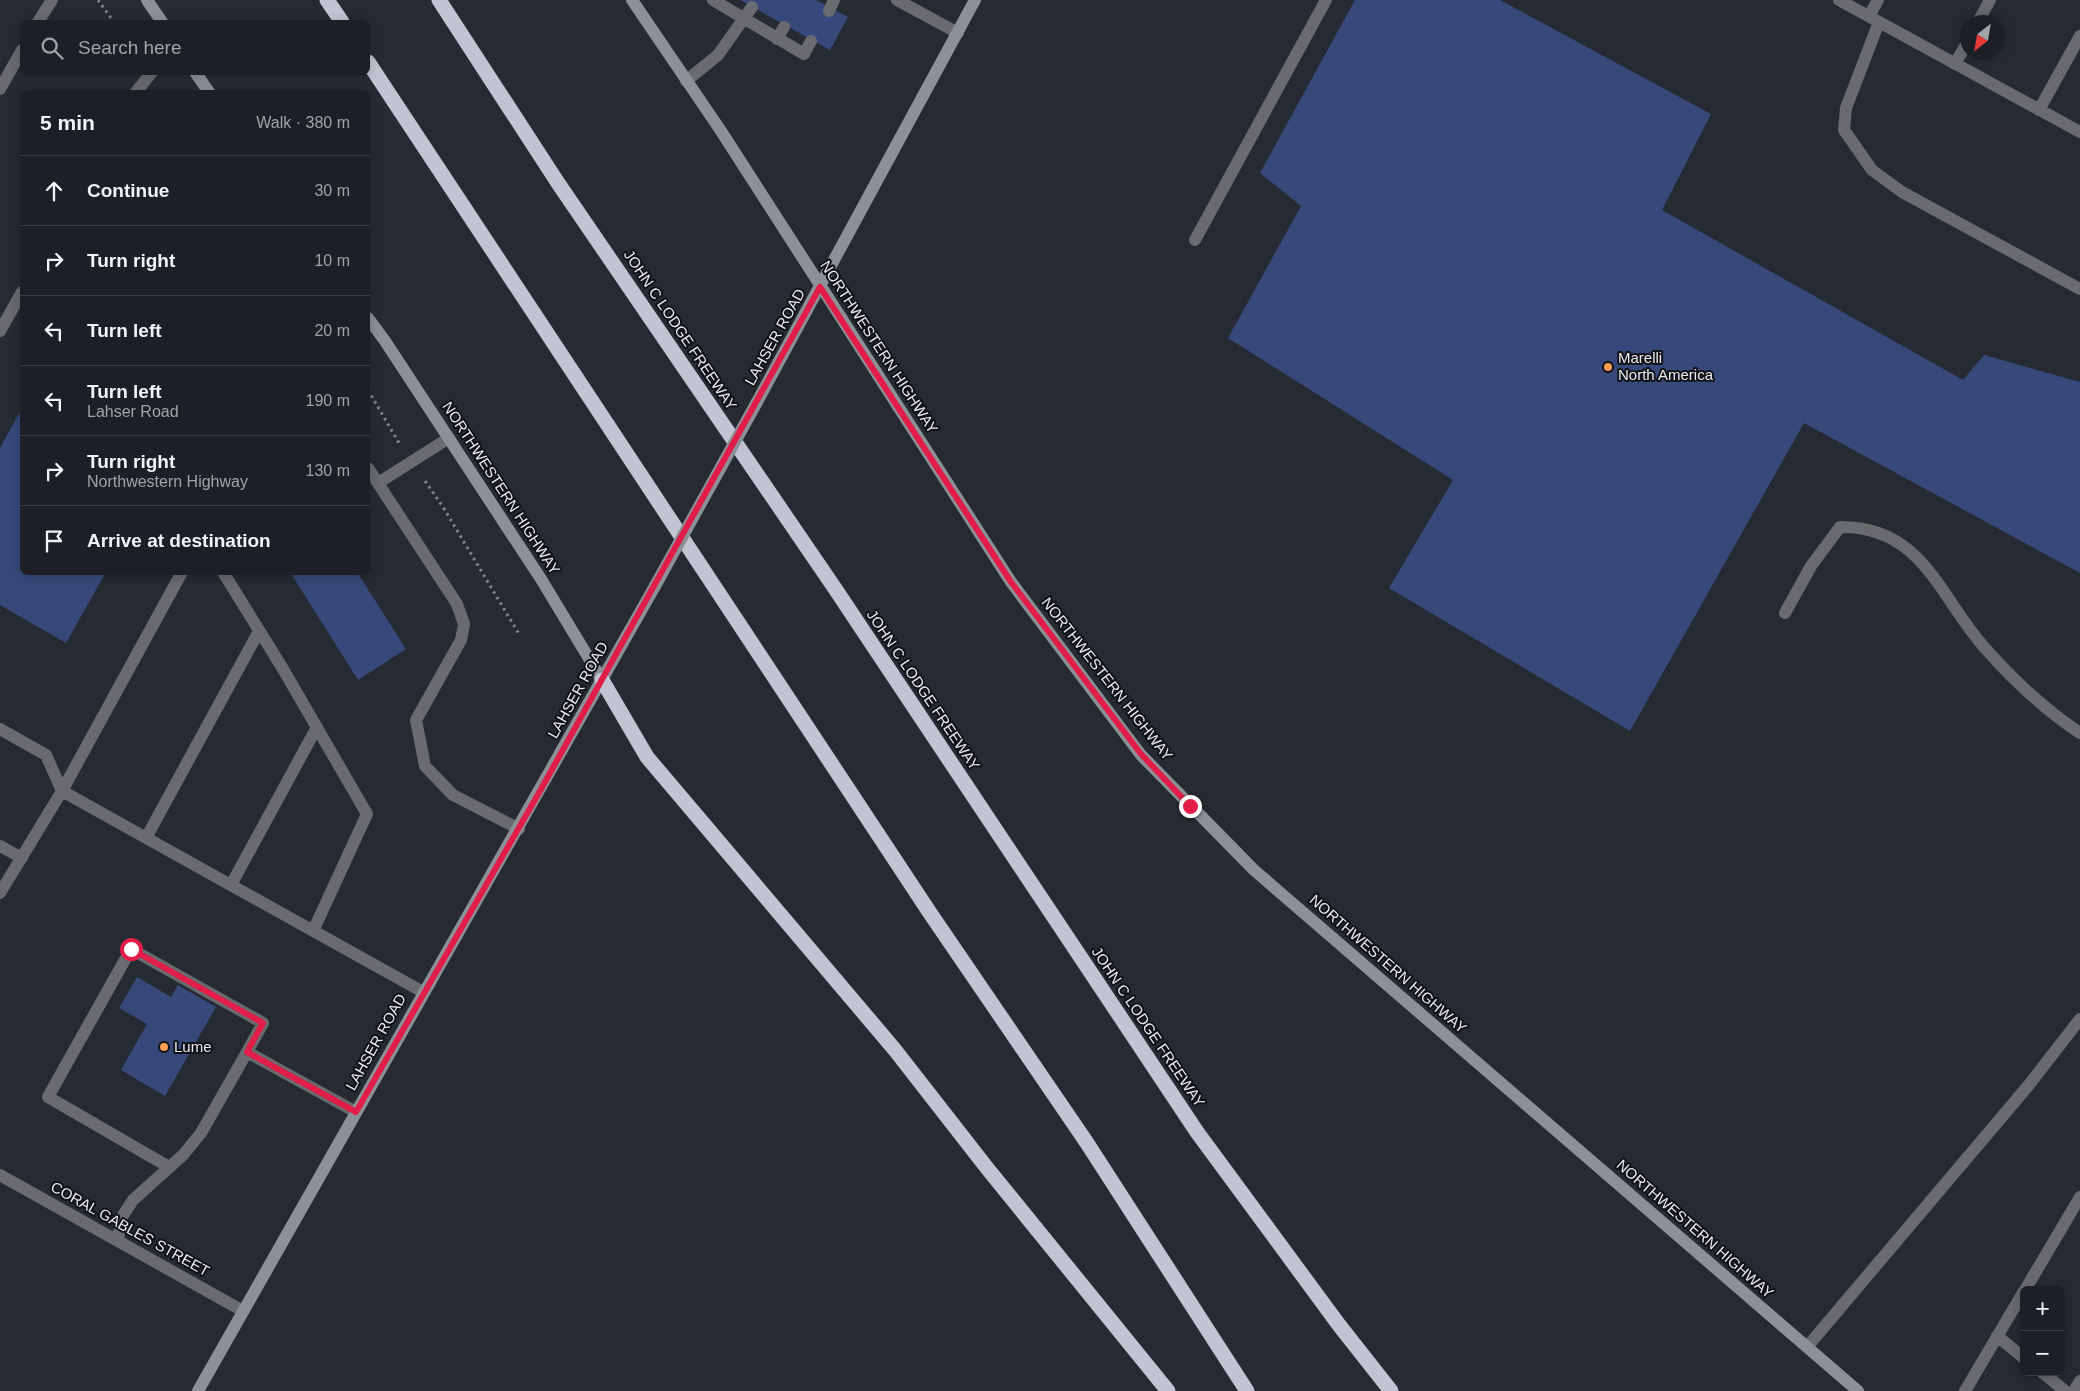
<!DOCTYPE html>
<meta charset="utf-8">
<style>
body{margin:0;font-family:Helvetica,sans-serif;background:#292d32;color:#f1f3f6}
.controls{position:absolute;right:15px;bottom:15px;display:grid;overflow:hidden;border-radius:8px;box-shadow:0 2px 12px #0003}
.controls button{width:45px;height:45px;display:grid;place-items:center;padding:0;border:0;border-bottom:1px solid #3a3e43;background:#1c2026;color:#f1f3f6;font:25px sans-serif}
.compass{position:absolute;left:1960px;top:15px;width:45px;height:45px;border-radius:50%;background:#1c2026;box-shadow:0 2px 12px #0003;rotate:211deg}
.stop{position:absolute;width:15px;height:15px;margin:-11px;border:4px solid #e11d48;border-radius:50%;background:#fff}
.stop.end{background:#e11d48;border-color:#fff;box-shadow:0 1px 5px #0008}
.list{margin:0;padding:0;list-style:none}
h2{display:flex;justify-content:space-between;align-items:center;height:65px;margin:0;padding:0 20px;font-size:21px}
h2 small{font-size:16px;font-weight:400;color:#a0a3a7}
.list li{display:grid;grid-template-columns:32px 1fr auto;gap:15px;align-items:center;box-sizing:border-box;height:70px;padding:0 20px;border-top:1px solid #3a3e43}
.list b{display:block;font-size:19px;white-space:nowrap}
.list p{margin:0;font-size:16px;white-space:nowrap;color:#a0a3a7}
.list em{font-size:16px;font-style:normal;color:#a0a3a7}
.icon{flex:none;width:28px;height:28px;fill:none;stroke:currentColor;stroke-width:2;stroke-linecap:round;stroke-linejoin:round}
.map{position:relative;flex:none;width:2080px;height:1391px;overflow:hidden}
.search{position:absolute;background:#1c2026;box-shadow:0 2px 12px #0003;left:20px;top:20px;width:350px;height:55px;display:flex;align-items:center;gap:12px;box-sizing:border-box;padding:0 18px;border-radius:8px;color:#a0a3a7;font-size:19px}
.panel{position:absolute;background:#1c2026;box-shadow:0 2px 12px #0003;left:20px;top:90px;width:350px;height:485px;border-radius:8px}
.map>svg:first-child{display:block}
.building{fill:#36497a}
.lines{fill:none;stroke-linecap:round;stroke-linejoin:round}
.path{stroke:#83868d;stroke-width:3;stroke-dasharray:2.5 4;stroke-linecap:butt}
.service{stroke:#696b6f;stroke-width:12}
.minor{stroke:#696b6f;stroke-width:12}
.secondary{stroke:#8c9097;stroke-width:12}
.motorway{stroke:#c0c5d1;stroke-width:15}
.secondary-bridge{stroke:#8c9097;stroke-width:12}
.route{stroke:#e11d48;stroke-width:6}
.poi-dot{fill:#fc9d53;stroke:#111216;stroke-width:2}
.labels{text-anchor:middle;stroke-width:4;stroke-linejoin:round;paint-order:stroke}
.street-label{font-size:15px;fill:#e8eaf0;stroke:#111216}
.poi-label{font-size:15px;fill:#e8eaf0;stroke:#111216;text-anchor:start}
</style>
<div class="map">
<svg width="2080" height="1391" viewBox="0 0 2080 1391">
<rect width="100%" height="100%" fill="#262a32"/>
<path class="building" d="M740,0H816L848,17L830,50Z
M1355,0H1500L1711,114L1662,210L1963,380L1984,355L2080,382V573L1804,423L1630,731L1389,588L1453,480L1228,338L1301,206L1260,173Z
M22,408V572H106L66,643L0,605V448Z
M290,572H357L406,649L358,680Z
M137,977L171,997L178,985L216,1007L165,1096L121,1070L147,1024L119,1008Z"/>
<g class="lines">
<path class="path" d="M98,0L114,22
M368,390L399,443
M425,481L443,507L519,634"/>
<path class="service" d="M713,0L804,54L811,41
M897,0L958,33
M1839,0L2080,132
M829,11L834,0
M1869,16L1878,0
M38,22L52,0
M1879,22L1846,108L1844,130L1872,170L1902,192L2080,289
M1978,22L1990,0
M777,39L784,27
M1955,64L1968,41
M686,81L718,55L752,7
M0,89L22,50
M136,92L152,72
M2039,110L2080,36
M1195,240L1326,0
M0,331L22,292
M368,468L457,604L464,624L461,640L416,720L425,766L453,795L519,829
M378,483L449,438
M182,572L62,791L423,992
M223,572L283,669L367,814L313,931
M1785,613L1811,566L1840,527C1922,526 1939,596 1984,647C2013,680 2044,709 2080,733
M0,729L46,755L62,791L0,893
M146,838L259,631
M0,846L22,858
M231,885L317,727
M169,1167L48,1097L131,949L263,1023L247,1052
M118,1239L122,1217L133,1200L183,1155L201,1133L247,1052L356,1112
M2025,1290L2080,1197
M1997,1336L2024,1358
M1807,1347L2028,1086L2080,1019
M2042,1372L2065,1391
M1965,1391L2024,1291
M2074,1391L2080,1381"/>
<path class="minor" d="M0,1175L243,1311"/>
<path class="secondary" d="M147,0L162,22
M632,0L721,131L1011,582L1141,755L1254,870L1858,1391
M195,72L209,92
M368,318L385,341L541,579L602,680
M757,402L975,0
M198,1391L655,586"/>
<path class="motorway" d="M327,0L342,22
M439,0L558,183L836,590L1197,1132L1339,1325L1391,1391
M368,62L930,913L1087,1143L1247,1391
M602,680L647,757L895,1050L987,1168L1168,1391"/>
<path class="secondary-bridge" d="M655,586L757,402"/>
</g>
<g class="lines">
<path class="route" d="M131,949L263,1023L247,1052L356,1112L540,791L820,287L1011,582L1141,754L1190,806"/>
</g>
<g class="poi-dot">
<circle cx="1608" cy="367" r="5"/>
<circle cx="164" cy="1047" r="5"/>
</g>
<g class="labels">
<g class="street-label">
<text transform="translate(680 330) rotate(56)" y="5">JOHN C LODGE FREEWAY</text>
<text transform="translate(775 337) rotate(-61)" y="5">LAHSER ROAD</text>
<text transform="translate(879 347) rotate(57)" y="5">NORTHWESTERN HIGHWAY</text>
<text transform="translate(501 488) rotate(57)" y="5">NORTHWESTERN HIGHWAY</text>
<text transform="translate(1107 679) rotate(52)" y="5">NORTHWESTERN HIGHWAY</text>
<text transform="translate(578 690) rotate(-61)" y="5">LAHSER ROAD</text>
<text transform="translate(923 690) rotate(56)" y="5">JOHN C LODGE FREEWAY</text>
<text transform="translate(1388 964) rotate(41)" y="5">NORTHWESTERN HIGHWAY</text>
<text transform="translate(1148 1027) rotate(56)" y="5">JOHN C LODGE FREEWAY</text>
<text transform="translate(376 1042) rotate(-61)" y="5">LAHSER ROAD</text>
<text transform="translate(130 1229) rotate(29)" y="5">CORAL GABLES STREET</text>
<text transform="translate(1695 1229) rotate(41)" y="5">NORTHWESTERN HIGHWAY</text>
</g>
<g class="poi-label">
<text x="1618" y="363">Marelli<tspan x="1618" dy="17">North America</tspan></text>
<text x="174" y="1052">Lume</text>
</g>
</g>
</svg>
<div class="controls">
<button>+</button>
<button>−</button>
</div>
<svg class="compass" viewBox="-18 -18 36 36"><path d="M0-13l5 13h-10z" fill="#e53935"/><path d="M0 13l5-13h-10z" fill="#a0a3a7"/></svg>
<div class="stop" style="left:131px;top:949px"></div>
<div class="stop end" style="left:1190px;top:806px"></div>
<div class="search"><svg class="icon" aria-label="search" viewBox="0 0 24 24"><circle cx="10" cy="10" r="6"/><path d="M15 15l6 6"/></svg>Search here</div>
<section class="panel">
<h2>5 min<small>Walk · 380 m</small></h2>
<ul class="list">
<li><svg class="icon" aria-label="ahead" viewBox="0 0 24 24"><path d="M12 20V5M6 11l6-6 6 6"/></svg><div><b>Continue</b></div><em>30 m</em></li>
<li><svg class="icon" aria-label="right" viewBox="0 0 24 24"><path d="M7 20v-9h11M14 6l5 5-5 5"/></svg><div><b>Turn right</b></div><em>10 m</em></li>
<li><svg class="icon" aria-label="left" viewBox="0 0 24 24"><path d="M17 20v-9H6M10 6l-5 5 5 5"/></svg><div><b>Turn left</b></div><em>20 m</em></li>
<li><svg class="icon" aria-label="left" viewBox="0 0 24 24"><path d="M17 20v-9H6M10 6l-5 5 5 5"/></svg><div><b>Turn left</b><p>Lahser Road</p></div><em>190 m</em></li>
<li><svg class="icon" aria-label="right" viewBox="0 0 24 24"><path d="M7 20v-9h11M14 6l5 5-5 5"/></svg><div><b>Turn right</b><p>Northwestern Highway</p></div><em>130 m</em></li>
<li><svg class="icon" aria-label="arrive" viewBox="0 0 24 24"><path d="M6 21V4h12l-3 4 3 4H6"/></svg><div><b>Arrive at destination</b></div></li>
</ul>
</section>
</div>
